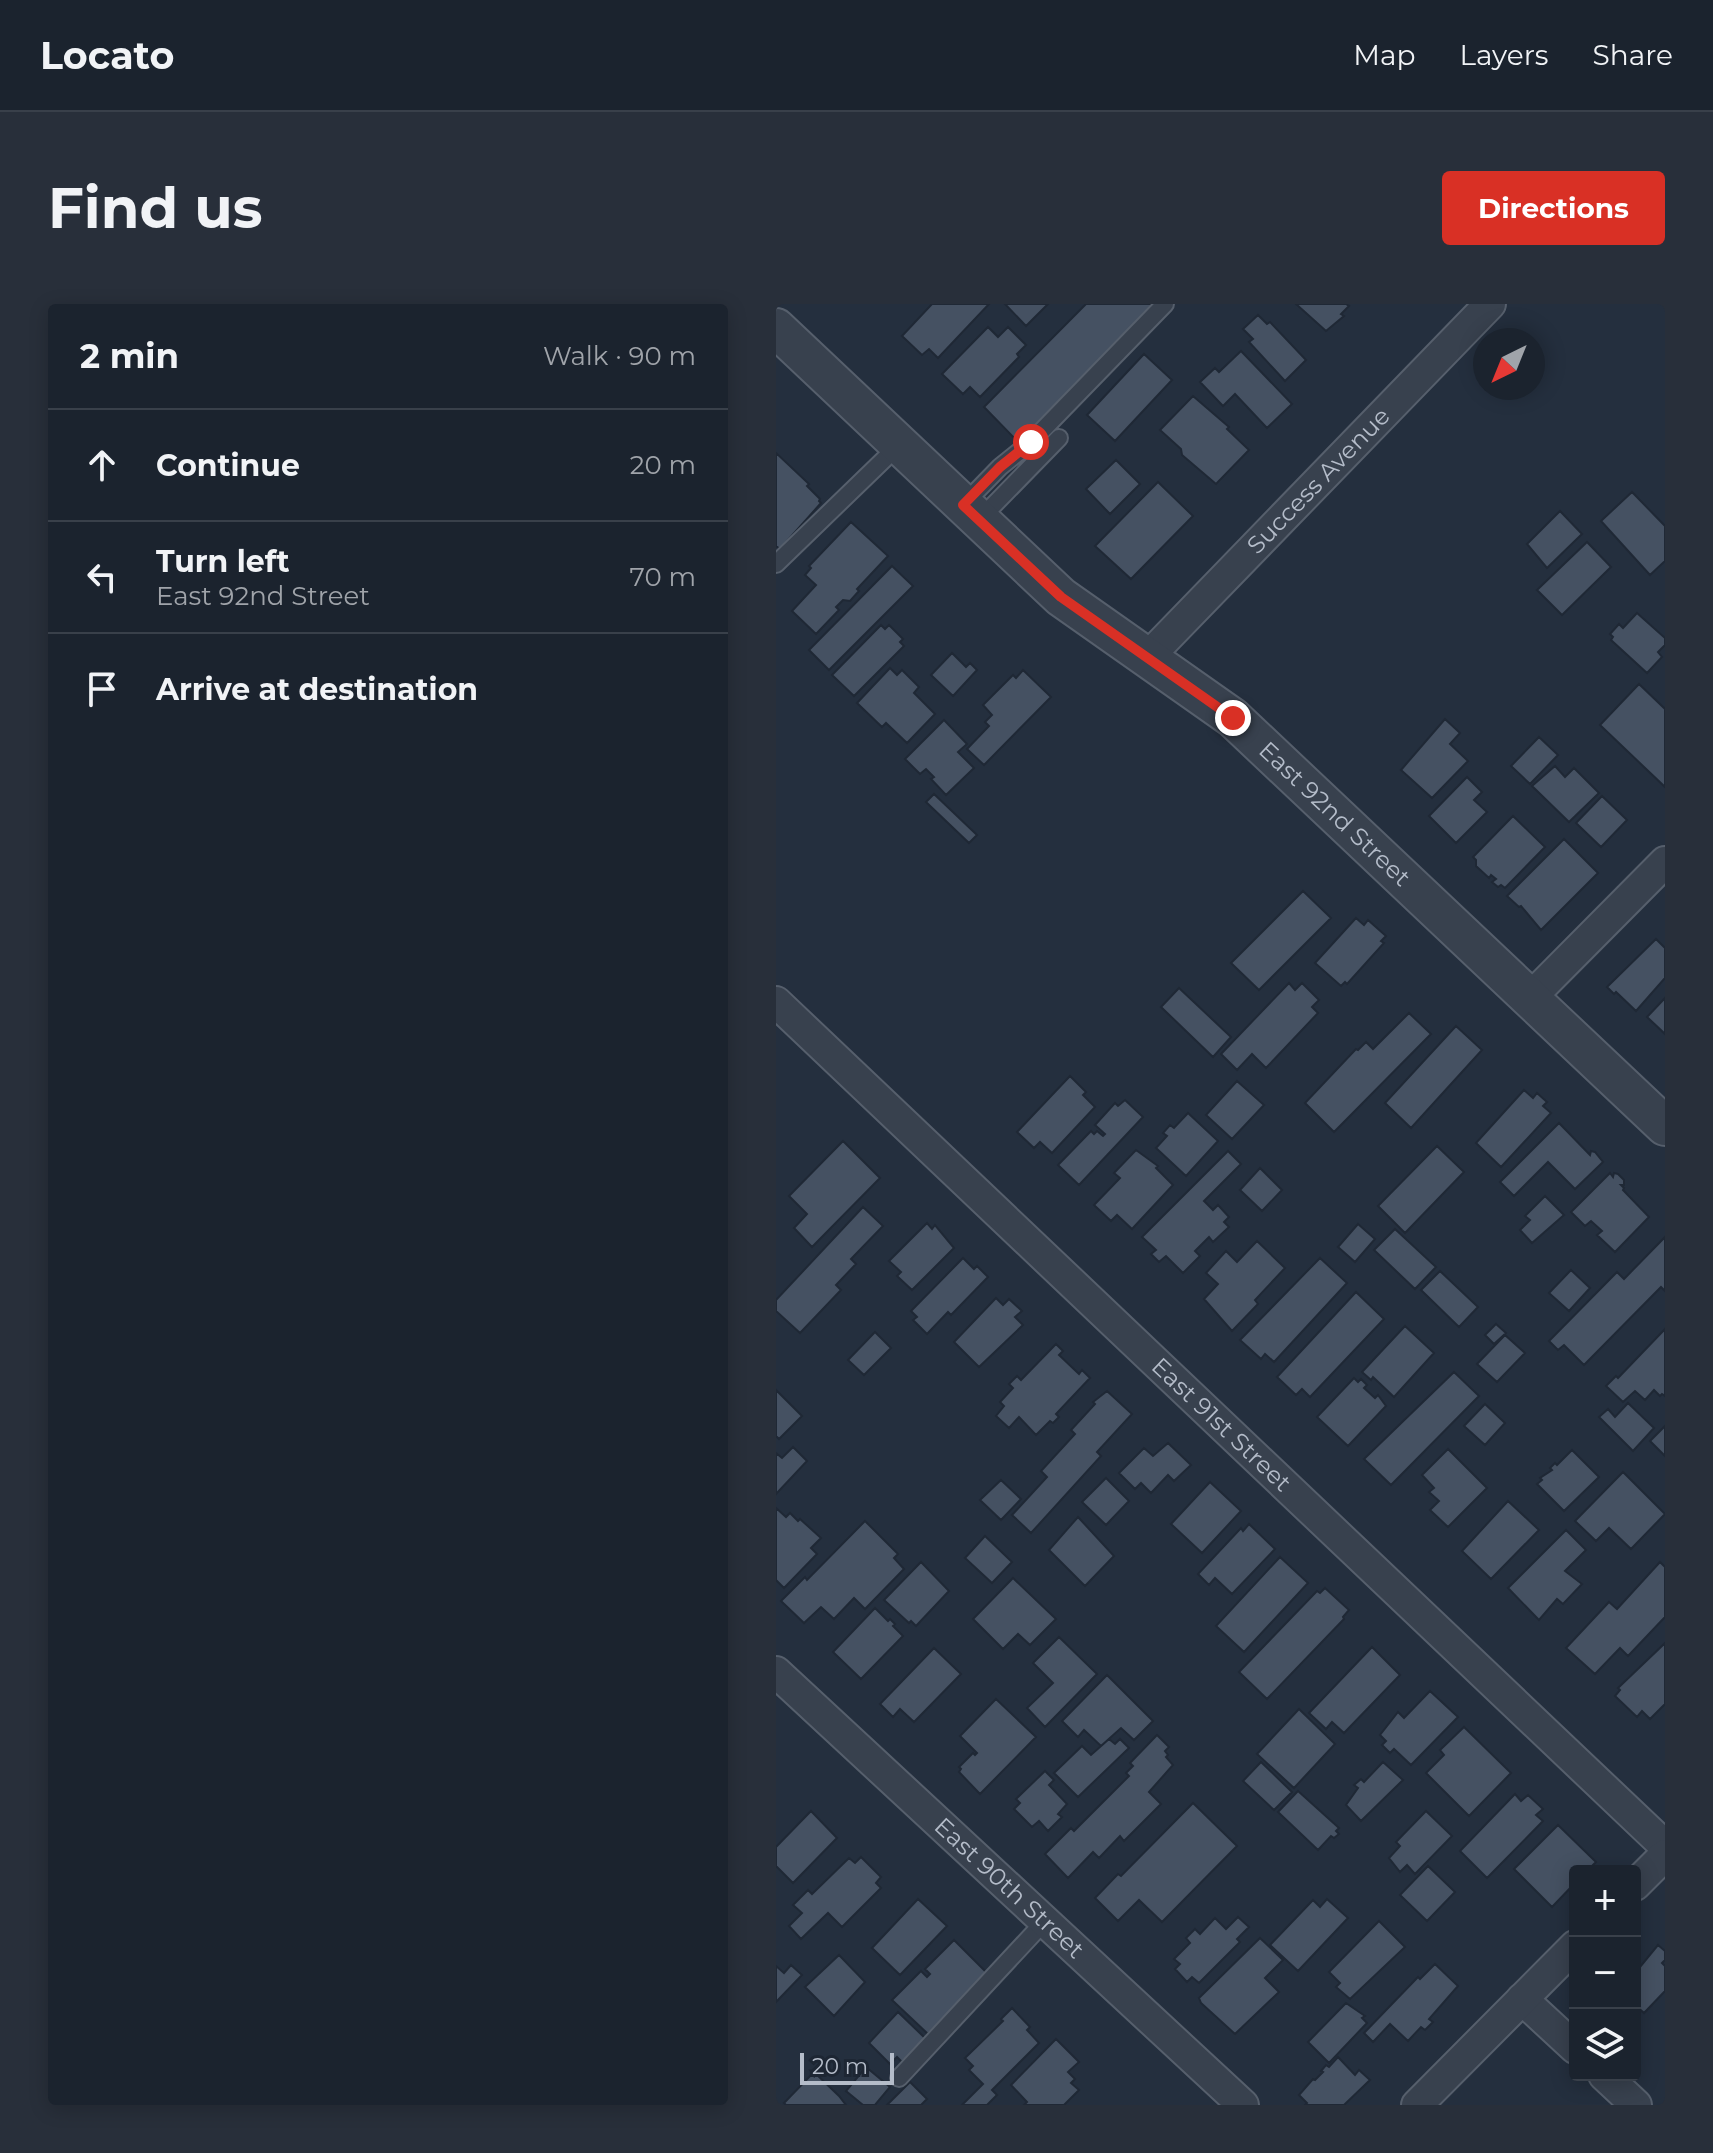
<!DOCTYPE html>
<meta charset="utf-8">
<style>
body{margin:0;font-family:Montserrat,sans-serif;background:#282f3a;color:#f1f3f6}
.controls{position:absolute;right:24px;bottom:24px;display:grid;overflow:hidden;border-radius:8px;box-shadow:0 4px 20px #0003}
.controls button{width:72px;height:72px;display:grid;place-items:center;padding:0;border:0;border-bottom:2px solid #39404a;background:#1b232e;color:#f1f3f6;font:40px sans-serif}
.compass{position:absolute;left:697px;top:24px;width:72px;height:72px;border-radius:50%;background:#1b232e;box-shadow:0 4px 20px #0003;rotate:223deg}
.scale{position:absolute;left:24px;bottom:20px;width:94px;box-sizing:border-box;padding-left:8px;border:4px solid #b4bcc9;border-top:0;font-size:22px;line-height:28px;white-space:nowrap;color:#b4bcc9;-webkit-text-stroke:6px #1d2633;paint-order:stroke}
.stop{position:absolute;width:24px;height:24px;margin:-18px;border:6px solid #d93025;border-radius:50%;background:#fff}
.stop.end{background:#d93025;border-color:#fff;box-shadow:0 2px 8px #0008}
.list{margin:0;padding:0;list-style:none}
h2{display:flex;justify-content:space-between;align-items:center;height:104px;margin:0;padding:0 32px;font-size:34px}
h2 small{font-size:26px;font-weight:400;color:#a0a4aa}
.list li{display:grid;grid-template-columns:52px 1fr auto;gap:24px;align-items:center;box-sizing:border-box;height:112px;padding:0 32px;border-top:2px solid #39404a}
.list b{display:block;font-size:30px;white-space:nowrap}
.list p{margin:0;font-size:26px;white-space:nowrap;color:#a0a4aa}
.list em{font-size:26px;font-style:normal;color:#a0a4aa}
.icon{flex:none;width:44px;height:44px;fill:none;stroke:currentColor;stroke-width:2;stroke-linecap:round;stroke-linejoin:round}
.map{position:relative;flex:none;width:889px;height:1801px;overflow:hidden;border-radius:8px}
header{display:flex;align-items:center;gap:48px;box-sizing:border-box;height:112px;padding:0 40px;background:#1b232e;border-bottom:2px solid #39404a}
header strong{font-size:38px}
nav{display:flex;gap:44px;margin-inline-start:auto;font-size:28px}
.intro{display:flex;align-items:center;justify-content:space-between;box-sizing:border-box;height:192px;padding:0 48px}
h1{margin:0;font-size:56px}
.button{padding:20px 36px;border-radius:8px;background:#d93025;color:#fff;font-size:28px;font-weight:700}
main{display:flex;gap:48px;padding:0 48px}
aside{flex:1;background:#1b232e;border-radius:8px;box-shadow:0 4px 20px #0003}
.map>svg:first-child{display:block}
.building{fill:#455162;stroke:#1f2835;stroke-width:2}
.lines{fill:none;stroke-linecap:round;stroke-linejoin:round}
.service-casing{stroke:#565f6c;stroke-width:20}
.minor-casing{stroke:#565f6c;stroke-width:34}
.tertiary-casing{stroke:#565f6c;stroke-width:42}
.service{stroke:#38414e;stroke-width:16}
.minor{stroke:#38414e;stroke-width:30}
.tertiary{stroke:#38414e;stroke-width:38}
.route{stroke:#d93025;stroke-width:10}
.labels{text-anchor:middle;stroke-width:8;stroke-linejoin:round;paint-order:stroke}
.street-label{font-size:24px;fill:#b4bcc9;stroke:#1d2633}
</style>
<header>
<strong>Locato</strong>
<nav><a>Map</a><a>Layers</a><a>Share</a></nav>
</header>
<div class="intro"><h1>Find us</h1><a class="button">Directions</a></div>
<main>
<aside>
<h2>2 min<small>Walk · 90 m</small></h2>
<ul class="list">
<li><svg class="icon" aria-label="ahead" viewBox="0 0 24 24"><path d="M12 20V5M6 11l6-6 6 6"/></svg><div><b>Continue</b></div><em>20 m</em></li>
<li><svg class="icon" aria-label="left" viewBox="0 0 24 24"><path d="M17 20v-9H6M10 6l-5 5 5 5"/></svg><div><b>Turn left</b><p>East 92nd Street</p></div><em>70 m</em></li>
<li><svg class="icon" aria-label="arrive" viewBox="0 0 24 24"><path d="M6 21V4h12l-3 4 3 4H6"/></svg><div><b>Arrive at destination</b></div></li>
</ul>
</aside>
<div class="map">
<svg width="889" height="1801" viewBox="0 0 889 1801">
<rect width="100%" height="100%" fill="#242f3e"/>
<path class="building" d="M156,0H213L162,54L153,45L146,51L126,32Z
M229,0H272L250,22Z
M310,0H385L245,141L208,103Z
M520,0H570L573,2L565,10L568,12L550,27Z
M482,11L491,20L494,18L530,56L509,77L473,38L477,35L467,25Z
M212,23L222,33L232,23L250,41L241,50L243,53L204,93L194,83L187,90L166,70Z
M465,47L516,100L491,124L459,90L447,102L424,78L439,64L443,68Z
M368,50L396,76L339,137L311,111Z
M417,92L453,123L451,125L473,146L440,180L406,151L405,145L384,126Z
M0,149L33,180L31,182L44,195L43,197L45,199L4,245L0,242Z
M340,156L364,180L334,210L310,185Z
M382,178L417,212L355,275L319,242Z
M856,188L889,222V257L874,271L825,217Z
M784,207L806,230L771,264L751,240Z
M75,218L112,252L81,285L83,287L74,297L67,296L60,303L63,306L40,330L16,307L40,281L29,271L35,264L33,262Z
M811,238L835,263L786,311L761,286Z
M116,262L137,282L53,366L33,346Z
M861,309L889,334V341L882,348L886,353L871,369L835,336L837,333L834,330L843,320L847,324Z
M105,321L109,325L113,321L127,335L124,338L128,342L78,392L56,371Z
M176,349L190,363L194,359L201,366L177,392L155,371Z
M114,364L121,371L126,366L143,383L138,389L159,410L131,439L110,419L106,423L81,399Z
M247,366L275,393L208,461L191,445L213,422L209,418L216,411L207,401L237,371L240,374Z
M863,380L889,405V483L824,421Z
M669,415L684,429L674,440L692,457L656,494L625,466Z
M168,416L191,440L182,448L198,464L170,491L155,475L158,473L150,465L144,470L129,455Z
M763,433L782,451L754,480L735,462Z
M779,462L789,473L798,464L823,489L793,518L756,482Z
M691,473L706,488L698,496L711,508L680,539L653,512Z
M158,490L201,531L193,539L150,498Z
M826,492L851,516L825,543L800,519Z
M737,512L769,543L729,584L725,581L722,583L716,578L720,575L715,571L713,574L700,562V556L697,553Z
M788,535L822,569L765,626L745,602L743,603L731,592Z
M527,587L555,614L483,686L455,659Z
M580,614L588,621L592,616L610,632L605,637L608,639L571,680L569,678L565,682L539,659Z
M880,635L889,644V674L860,707L840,688L838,690L831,683Z
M513,679L519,686L526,679L543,696L536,703L542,709L490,764L476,750L461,766L445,750Z
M403,684L455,733L437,753L385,703Z
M889,694V730L871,713Z
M633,709L655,730L558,828L529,799L580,745L582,746L590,738L597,745Z
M680,722L706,746L635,824L609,799Z
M294,772L310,788L307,791L319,803L276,849L264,838L258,844L241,828Z
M461,777L488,801L456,835L430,811Z
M748,786L757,794L761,789L771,798L767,802L775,809L725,863L700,839Z
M349,796L367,813L303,881L282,861L315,827L318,830L321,827L327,832L329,830L319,821L339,799L342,802Z
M412,809L442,837L410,872L380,844L391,832L387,829L394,821L398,824Z
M783,819L814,851L815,847L819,848L827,858L799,885L772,858L738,892L724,878Z
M67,837L104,874L36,943L18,924L31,910L13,892Z
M661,842L688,868L629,929L602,902Z
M360,846L382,862L380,864L397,881L356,925L341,911L335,917L318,901L344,874L338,869Z
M452,847L465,860L428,897L437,906L442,901L453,913L448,918L453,923L437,938L433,933L419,947L424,952L407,969L390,952L383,958L375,950L380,946L366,933Z
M484,864L506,886L486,907L464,886Z
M834,869L837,873L838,869L842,870L848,876V881H845L848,884L847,886L873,913L839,948L821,931L826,927L815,917L809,922L795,908Z
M769,892L788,911L756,939L744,926L754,916L749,912Z
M87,903L107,922L75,955L80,960L60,981L65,986L24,1029L0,1007V996Z
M151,919L156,925L159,921L178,944L136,986L121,972L125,968L113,957Z
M582,920L599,935L579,958L562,943Z
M619,925L660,963L639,985L598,946Z
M889,933V987L885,983L808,1061L788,1041L782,1046L773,1037L841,968L848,975Z
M481,937L509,964L479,996L482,1000L456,1027L428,995L442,980L430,969L450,947L461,958Z
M187,954L198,965L201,962L212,973L175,1011L172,1008L151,1030L137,1016L141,1013L135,1007Z
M544,954L571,979L498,1058L489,1050L485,1055L464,1036Z
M795,966L814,984L793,1007L773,989Z
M664,967L702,1003L683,1023L645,986Z
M580,988L608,1015L534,1093L526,1085L520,1091L501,1073Z
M220,994L227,1001L233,995L246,1007L239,1013L247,1021L203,1063L178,1038Z
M720,1020L730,1029L718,1040L709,1031Z
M629,1022L658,1049L618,1093L597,1073L595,1076L586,1068Z
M889,1025V1092L886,1090L884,1092L878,1086L869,1096L859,1087L847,1098L830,1082L840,1072L842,1074Z
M99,1028L115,1044L88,1071L72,1056Z
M729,1031L749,1049L721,1078L701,1060Z
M280,1040L287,1047L283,1051L303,1070L306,1066L314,1074L280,1110L283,1113L277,1119L274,1117L260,1131L243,1113L233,1124L220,1112L228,1102L224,1098L237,1084L233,1080L241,1072L245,1076Z
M678,1068L703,1092L615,1181L588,1155Z
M578,1074L582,1078L585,1075L591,1081L588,1084L599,1094L602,1091L610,1102L572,1142L541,1113Z
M0,1086L26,1112L3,1135L0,1132Z
M331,1087L356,1110L321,1148L325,1152L255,1229L236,1211L271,1173L265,1167L299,1130L295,1126L319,1100L317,1098Z
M852,1099L878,1124L857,1147L823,1113L832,1105L839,1113Z
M709,1100L729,1119L709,1141L688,1122Z
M889,1122V1152L874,1137Z
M392,1139L415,1161L398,1177L392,1171L375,1189L365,1179L359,1185L343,1169L368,1144L377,1152Z
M17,1143L31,1157L0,1190V1149L6,1154Z
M672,1145L711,1184L672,1223L654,1206L663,1197L653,1188L658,1184L646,1171Z
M796,1146L823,1173L788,1207L761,1180L766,1176L764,1174L776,1166L774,1164L779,1159L781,1161Z
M847,1168L889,1210L855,1245L833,1224L820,1237L799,1217Z
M330,1174L353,1197L330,1221L306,1198Z
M225,1176L245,1195L225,1216L204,1196Z
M434,1178L465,1207L426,1249L395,1220Z
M732,1197L763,1226L715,1275L686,1247Z
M0,1204L10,1213L14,1209L22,1217L24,1215L45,1234L35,1244L41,1250L8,1284L0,1276Z
M302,1213L338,1252L309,1282L273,1246Z
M89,1217L122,1250L118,1254L128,1265L89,1305L78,1294L58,1315L45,1303L28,1319L5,1297L29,1273L31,1276Z
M473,1220L499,1245L456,1290L439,1274L433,1281L422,1270L465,1224L467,1227Z
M790,1226L810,1246L789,1267L806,1280L787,1300L781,1295L763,1316L732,1284Z
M209,1232L236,1258L216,1279L189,1254Z
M504,1253L532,1279L468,1348L440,1322Z
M145,1258L173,1287L140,1322L135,1317L133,1319L108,1296Z
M884,1258L889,1263V1313L852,1352L844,1344L819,1370L790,1344L833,1298L841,1305Z
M237,1274L280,1315L254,1341L242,1330L227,1345L197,1315Z
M549,1284L573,1306L567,1313L568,1315L491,1395L463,1368L541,1287L544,1289Z
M99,1304L112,1317L114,1315L119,1320L117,1322L127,1332L85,1375L57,1348Z
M283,1333L321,1370L269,1423L251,1404L277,1379L257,1359Z
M889,1339V1400L874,1415L866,1407L861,1413L839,1392L844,1386L842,1384Z
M596,1343L624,1371L568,1429L556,1418L550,1425L533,1409Z
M158,1344L185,1370L138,1418L124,1405L117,1413L104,1400Z
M331,1371L377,1417L358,1436L345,1424L325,1442L308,1426L302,1433L286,1417Z
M654,1387L682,1413L635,1461L618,1445L614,1449L606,1441L610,1437L604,1431L622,1408L628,1414Z
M220,1395L260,1433L204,1490L183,1468L185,1465L183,1463L197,1449L199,1451L201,1449L184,1432Z
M523,1405L559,1440L518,1484L481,1450Z
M688,1423L735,1469L693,1512L650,1469L668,1451L664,1446Z
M381,1431L393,1443L389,1447L392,1451L390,1453L397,1461L373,1488L385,1500L348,1537L344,1532L323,1554L317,1548L292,1574L269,1550L295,1524L298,1527L353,1472L350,1469L357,1462L354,1459Z
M333,1435L339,1440L344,1435L353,1444L302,1493L278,1469L306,1442L315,1451Z
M485,1458L516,1488L498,1506L467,1477Z
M607,1458L627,1476L585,1517L570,1501L582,1484L578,1481L585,1475L588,1478Z
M269,1467L278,1476L273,1481L291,1500L282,1510L286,1513L272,1527L263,1517L256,1523L238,1505L244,1499L240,1495Z
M522,1487L563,1524L560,1527L563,1530L558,1534L555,1532L542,1546L502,1508Z
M739,1490L745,1497L752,1491L767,1505L760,1511L767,1517L711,1574L684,1547Z
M417,1499L461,1542L386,1618L363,1596L342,1617L319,1594L342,1570L345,1572Z
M35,1507L61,1534L17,1579L0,1562V1543Z
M650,1507L676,1532L639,1570L631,1561L624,1568L613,1554L624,1542L620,1538Z
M782,1521L820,1558L811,1567H799V1579L776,1603L738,1565Z
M85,1553L105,1573L100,1579L105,1584L66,1623L52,1609L25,1635L13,1622L26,1609L17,1601L32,1586L36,1590L73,1554L79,1559Z
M652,1562L679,1588L651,1617L624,1591Z
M142,1595L171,1622L124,1671L96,1644Z
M551,1595L572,1614L522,1667L494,1641L537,1596L544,1603Z
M462,1613L473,1623L461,1635L464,1638L423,1679L416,1673L411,1678L399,1665L404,1660L398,1655L414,1639L410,1634L419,1625L424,1630L439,1614L450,1625Z
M603,1617L629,1643L574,1695L560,1683L564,1679L553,1668Z
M484,1634L507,1656L489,1674L503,1688L459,1730L425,1699L423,1694Z
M178,1636L212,1670L167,1719L165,1717L152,1730L116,1696L145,1667L151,1673L154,1670L149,1665Z
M882,1641L889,1647V1656L886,1659L889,1662V1687L868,1709L859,1701V1669Z
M63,1651L89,1678L58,1712L29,1683Z
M659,1660L682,1682L653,1715L657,1718L649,1726L645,1723L632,1737L614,1720L597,1738L588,1729L642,1673L644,1675Z
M15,1661L26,1671L0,1698V1662L8,1669Z
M570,1699L589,1712L586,1714L591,1719L553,1759L532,1738Z
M236,1704L254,1723L251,1726L263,1739L216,1786L221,1791L211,1801H186L207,1780L193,1766L197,1762L189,1754L227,1717L225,1715Z
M122,1708L151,1736L128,1760L121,1753L114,1760L93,1739Z
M280,1735L303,1758L292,1768L299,1775L295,1779L303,1786L288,1801H248L251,1798L235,1781Z
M562,1753L579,1771L583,1766L594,1776L568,1801H529L531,1799L523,1791L537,1775L539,1776L547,1768L545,1767L550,1761L553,1763Z
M90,1763L114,1783L99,1801H87L70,1787Z
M38,1768L63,1792L70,1801H10L8,1799Z
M134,1778L151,1795L145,1801H111Z"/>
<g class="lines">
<g class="service-casing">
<path id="service" d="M187,201L224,163L255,138L389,0
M203,216L283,134
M0,260L124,140
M123,1774L269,1617"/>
</g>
<g class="minor-casing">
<g id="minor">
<path id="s1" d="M370,355L714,0"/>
<path d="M754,694L889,558"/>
<path id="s2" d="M0,698L889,1542"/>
<path id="s3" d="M0,1368L467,1801"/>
<path d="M859,1581L889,1551"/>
<path d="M746,1695L799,1744"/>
<path d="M828,1771L860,1801"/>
<path d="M641,1801L799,1642"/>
</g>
</g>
<g class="tertiary-casing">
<g id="tertiary">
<path id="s4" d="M0,24L285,293L457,414L889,822"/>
</g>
</g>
<use href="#service" class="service"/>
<use href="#minor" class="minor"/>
<use href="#tertiary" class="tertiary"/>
</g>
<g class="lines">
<path class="route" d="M255,138L224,163L187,201L285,293L457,414"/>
</g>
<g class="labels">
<g class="street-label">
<text dy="8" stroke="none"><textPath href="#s1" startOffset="248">Success Avenue</textPath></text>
<text dy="8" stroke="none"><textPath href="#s4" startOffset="742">East 92nd Street</textPath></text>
<text dy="8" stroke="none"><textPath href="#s2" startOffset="614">East 91st Street</textPath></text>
<text dy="8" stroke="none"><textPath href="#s3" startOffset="318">East 90th Street</textPath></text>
</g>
</g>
</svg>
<div class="controls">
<button>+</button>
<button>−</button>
<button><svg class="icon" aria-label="layers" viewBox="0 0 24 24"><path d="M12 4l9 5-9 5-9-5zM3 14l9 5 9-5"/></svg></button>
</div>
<svg class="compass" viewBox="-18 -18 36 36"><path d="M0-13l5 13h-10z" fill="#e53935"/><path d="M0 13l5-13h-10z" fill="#a0a4aa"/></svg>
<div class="scale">20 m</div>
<div class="stop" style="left:255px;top:138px"></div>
<div class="stop end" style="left:457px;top:414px"></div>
</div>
</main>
